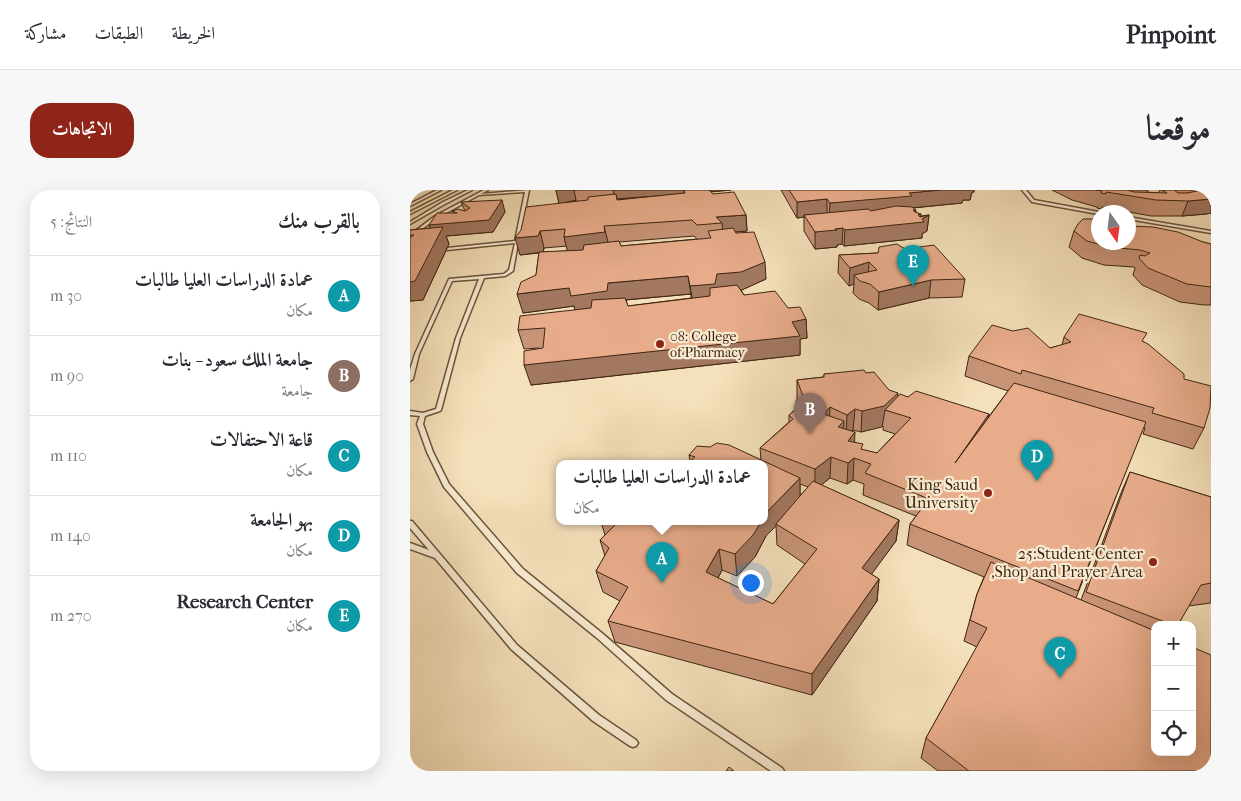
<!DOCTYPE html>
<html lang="ar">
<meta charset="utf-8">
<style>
body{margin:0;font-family:"IM FELL French Canon",Amiri,serif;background:#f7f7f7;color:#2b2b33;direction:rtl}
.controls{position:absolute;right:15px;bottom:15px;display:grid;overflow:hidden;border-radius:10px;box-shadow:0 5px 20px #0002}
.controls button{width:45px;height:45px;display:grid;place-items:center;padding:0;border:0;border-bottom:1px solid #e1e1e2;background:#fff;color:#2b2b33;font:25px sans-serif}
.compass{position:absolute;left:681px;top:15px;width:45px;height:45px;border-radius:50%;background:#fff;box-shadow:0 5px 20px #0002;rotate:166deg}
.you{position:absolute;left:340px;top:392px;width:18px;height:18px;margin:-12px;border:4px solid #fff;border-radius:50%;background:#1a73e8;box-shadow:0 0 0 8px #1a73e833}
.badge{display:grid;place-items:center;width:32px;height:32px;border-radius:50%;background:#8f2418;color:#fff;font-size:16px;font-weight:700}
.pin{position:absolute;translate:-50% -41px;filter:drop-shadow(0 1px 2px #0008)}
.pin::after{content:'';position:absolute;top:26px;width:18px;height:15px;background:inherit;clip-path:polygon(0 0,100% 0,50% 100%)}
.popup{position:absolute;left:146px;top:270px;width:212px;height:65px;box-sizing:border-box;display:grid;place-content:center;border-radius:10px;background:#fff;filter:drop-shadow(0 1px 4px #0005);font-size:16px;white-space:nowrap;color:#7c7c81}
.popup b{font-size:19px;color:#2b2b33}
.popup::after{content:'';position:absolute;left:50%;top:100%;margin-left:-10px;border:10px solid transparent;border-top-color:#fff}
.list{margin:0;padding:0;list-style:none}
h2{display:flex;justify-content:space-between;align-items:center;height:65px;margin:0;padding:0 20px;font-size:21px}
h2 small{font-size:16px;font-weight:400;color:#7c7c81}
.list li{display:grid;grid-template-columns:32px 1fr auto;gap:15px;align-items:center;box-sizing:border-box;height:80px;padding:0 20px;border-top:1px solid #e1e1e2}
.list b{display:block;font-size:19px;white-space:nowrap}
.list p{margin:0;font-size:16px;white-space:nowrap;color:#7c7c81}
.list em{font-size:16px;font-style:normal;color:#7c7c81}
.icon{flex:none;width:28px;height:28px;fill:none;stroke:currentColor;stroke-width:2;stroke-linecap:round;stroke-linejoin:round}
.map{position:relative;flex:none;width:801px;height:581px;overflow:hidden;direction:ltr;border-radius:20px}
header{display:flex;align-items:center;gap:30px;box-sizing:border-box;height:70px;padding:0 25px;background:#fff;border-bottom:1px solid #e1e1e2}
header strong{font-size:24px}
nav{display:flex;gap:28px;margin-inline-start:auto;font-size:18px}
.intro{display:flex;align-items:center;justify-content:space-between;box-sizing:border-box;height:120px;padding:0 30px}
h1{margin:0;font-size:35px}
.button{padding:12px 22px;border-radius:20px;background:#8f2418;color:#fff;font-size:18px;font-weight:700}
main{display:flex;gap:30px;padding:0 30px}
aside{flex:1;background:#fff;border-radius:20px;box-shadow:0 5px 20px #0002}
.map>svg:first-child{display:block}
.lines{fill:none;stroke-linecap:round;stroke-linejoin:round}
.lane-casing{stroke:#6c543c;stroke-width:3}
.lane{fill:#f8ebd2;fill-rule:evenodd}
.wall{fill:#c89478;stroke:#3e2512;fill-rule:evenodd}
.shaded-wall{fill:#a27861;stroke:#3e2512}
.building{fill:#e8ac8b;stroke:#3e2512}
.poi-dot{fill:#8f2418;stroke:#f8ebd2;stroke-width:2}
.labels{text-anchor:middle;stroke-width:4.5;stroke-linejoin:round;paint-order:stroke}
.far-poi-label{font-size:14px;fill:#3e2512;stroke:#f8ebd2;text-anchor:start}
.poi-label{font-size:16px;fill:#3e2512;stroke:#f8ebd2;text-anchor:end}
</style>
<header>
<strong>Pinpoint</strong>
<nav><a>الخريطة</a><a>الطبقات</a><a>مشاركة</a></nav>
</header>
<div class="intro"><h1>موقعنا</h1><a class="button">الاتجاهات</a></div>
<main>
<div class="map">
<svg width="801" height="581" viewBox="0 0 801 581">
<rect width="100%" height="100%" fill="#f4e0ba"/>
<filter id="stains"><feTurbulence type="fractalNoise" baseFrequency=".004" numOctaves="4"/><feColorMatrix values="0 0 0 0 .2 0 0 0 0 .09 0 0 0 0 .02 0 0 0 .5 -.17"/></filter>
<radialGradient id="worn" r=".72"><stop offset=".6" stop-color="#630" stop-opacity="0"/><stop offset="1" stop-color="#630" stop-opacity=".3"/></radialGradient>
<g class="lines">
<g class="lane-casing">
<path id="lane" d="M27,0H31L0,16V14Z
M43,0H47L0,24V22Z
M58,0H62L35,14L0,34V32L33,12Z
M74,0H78L71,4L119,0L109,51L110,52L108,53L103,81L95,86L74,88L50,148L31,220L30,221L15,226L13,234L23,262L39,294L113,379L193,444L262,504L372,578L374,581H361L256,510L187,448L107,383L34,297L17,262L7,234L10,226L0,225V221L13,223L26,219L46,148L69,89L42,91L9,164L3,189L0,191V180L5,164L39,89L94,84L99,80L105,53L37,60L35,59L37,58L105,51L115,2L69,5L27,28L0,48V45L25,26Z
M612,0H616L624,10L689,22L688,24L622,12Z
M718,27L801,41V43L718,29Z
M0,331H2L107,455L189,525L226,550L228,553L226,556L223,557L220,556L183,531L101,459L25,368L0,359V353L19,360L0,338Z"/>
</g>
<use href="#lane" class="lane"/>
</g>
<path class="wall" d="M146,0H321L301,2L303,4L336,25L337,41L325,42L356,89L331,100L334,105L378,118L396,129L397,148L390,149V165L121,195L129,158L114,159L108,140L165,120L164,116L113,123L126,85L129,63L110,65L149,13ZM252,6L207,10V9ZM166,10V11L151,13ZM284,46L287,49L211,56L209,52ZM157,56L158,61L133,62L134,58ZM281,104V108L218,116L216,110Z
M371,0H564V2H562L560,10H553L552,13L503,18L506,22L510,26L519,25L517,41L512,44V48L434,56L432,54L427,55V57L405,59L394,41V27L387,28Z
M642,0H738L737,2L748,3L750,0H801V23L796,24L772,26H741L692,17V19L687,18V17L662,10Z
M51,12L95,22L83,42L36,46L39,54L13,110L0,111V40L20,38L19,35L43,23L42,21H55Z
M664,41L688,52H793L801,54V115H794L770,112L732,95L723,85L725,78L724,77L694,75L672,68L659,57Z
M495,59L555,89L552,107L519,108L468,120L459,113L449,109L443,103L444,94L439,96L428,83L429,65L468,63Z
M654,147L734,152L774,189L794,238L783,259L733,244L735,238H733L666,408L671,410L711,303L720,282L801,307V413L778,416L768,435H745V562L801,581H528L511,568L516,548L567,457L554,451L567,404L574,387L497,355L500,334L506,326L453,305L454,294L443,290L437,294L420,288L411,295L489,330L486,351L461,384L469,389L467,411L402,505L205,452L198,431L210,411L193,402L186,381L195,366L190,350L195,345L191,332H354L280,271L279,265L351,270L350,258L379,232V225L386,219V211L387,210V190L414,187V184L456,183L479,200L487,207H498L579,224L577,229L598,201L555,186L559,166L640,158L652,155ZM473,236V240L485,244L467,263L453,260L445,253L442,241L443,240L451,242ZM390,294L398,297L390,306ZM366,336L367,355L395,374L363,414L308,388L312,380L327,386L345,367L356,346Z"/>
<path class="shaded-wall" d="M146,0H164L166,10L149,14Z
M203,0H274L275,8L273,4L205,9Z
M274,0H321L296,2Z
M530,0H564V2H562L560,10H553L552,13L501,18L419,29L420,13L499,3Z
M417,9V25H394V27L387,28V12Z
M801,9V23L796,24L772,26L778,11Z
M92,10L95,22L83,42L36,46L39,54L13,110L0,111V92L24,47L19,35Z
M506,20L504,33L508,25L511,24L510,32L512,29L519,25L517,41L512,44V48L434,56L435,40Z
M336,25L337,41L313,43L312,33L306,27Z
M194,36L198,52V59L158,64L154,47Z
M433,38L432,54L427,55V57L405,59V42Z
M130,41L134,58L133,62L110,65L105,48Z
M355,72L356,89L332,100L309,102L283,114L280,96L307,84Z
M459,72L458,90L444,85V94L439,96L440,78Z
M278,86L281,104L202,111L166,125L164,116L113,123L107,104L198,93Z
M521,90L519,108L468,120L469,102Z
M396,129L397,148L390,149V165L121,195L114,175Z
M488,203L486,223L475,220L472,237L451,242L452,221Z
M420,217L419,238L415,242V222Z
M445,219L443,240L436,246L437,225Z
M579,224L574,245L545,273Z
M434,231L433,251L428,237Z
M445,242L444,263L438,251Z
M421,267L420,288L405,300V279Z
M444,268L443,290L437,294L438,273Z
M390,288V310L366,334V336L356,346L345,367L327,386L325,364L351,332H354V325Z
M489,330L486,351L450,400L452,378Z
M309,359L312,380L300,404L296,382Z
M469,389L467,411L402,505V484Z"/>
<path class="building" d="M274,0H299L303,4L324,2L336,25L306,27L312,33L287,35L282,30L194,36L195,42L154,47L155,39L130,41L128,46L105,48L111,40L116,17L178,10V7L206,4L207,10L275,3Z
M379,0H530L499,3L502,6L420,13L417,9L387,12Z
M686,0H717L724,2L757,3L752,0H764L768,3H777L792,0H801V9L778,11L746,10L696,2V4L691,3L692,1Z
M92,10L79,30L19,35L27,23H47L42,21L48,19L55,21L60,18L51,12Z
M486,16L502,17L506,20H503L505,22L511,24L508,25L510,27L519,25L512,29L514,32L435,40L433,38L425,39L427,40L405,42L394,25L458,19L461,21Z
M673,29H688V52H718V36L743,37L768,42L793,52L801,54V97L777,94L738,78L729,68L730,65L735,66L740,63L730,60L699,57L677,51L664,41L668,34Z
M33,37L5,91L0,92V48L4,45H0V40Z
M323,38L326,43L344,42L355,72L331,82L307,84L305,94L280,96L278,86L198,93L197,101L161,106L159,98L107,104L111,92L126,85L129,62L173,60L174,55L209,51L211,56L301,48L298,41Z
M487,54L495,59L524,55L555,89L521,90L469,102L460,94L450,91L444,85L467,80L459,72L440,78L429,65L468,63L469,57Z
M327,95L334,105L365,101L378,118L390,117L396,129L382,132L390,146L114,175V161L133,158L135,138L108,140L110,126L181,118L182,110L215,108L218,116L300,106V98Z
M669,124L737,143L732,151L738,154L774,184V189L801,196L800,218L794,238L742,223L744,218L612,180L611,184L559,166L582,135L603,141L618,138L640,158L661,152L654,147Z
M454,180L456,183L464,182L479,200L488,203L474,216L452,221L445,219L437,225L420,217L415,222L386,211L393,206L387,190L414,187V184Z
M604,193L736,232L668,401L500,334L519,309L455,283L461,274L444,268L438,273L421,267L405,279L350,258L383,229L379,225L390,216L434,231L428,237L445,242L438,251L453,254L451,259L467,263L501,228L475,220L490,204L498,207L506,201L579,224L545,273Z
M307,253L319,255L390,288L354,325V274H262L272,271L280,272L285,267L279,265L287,256L300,257Z
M720,282L801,307V393L791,395L768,435H763L676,402Z
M403,291L489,330L452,378L469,389L402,484L198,431L218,397L186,381L199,358L190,350L206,334L199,332H351L343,345L325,364L309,359L296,382L363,414L407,359L366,334Z
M581,372L745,441V562H782V457L801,465V581H559L516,548L577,438L560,430L567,404Z
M319,577L324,581H316Z"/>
<g class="poi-dot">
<circle cx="250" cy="154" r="5"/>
<circle cx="578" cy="303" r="5"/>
<circle cx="743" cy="372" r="5"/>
</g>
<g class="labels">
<g class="far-poi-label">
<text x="260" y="151">08: College<tspan x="260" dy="16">of Pharmacy</tspan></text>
</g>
<g class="poi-label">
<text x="568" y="300">King Saud<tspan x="568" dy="18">University</tspan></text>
<text x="733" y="369">25:Student Center<tspan x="733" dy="18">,Shop and Prayer Area</tspan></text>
</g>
</g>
<rect width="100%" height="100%" filter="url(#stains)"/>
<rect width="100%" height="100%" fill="url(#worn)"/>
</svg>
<div class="controls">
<button>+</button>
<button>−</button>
<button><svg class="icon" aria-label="locate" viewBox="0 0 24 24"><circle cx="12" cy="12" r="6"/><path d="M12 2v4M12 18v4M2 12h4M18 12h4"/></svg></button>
</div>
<svg class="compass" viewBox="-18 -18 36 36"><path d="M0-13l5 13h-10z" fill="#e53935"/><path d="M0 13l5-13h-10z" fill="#7c7c81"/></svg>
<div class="you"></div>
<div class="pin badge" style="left:252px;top:393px;background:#0f9aa8">A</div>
<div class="popup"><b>عمادة الدراسات العليا طالبات</b>مكان</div>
<div class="pin badge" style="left:400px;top:244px;background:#8d6e63">B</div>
<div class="pin badge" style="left:650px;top:488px;background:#0f9aa8">C</div>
<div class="pin badge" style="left:627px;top:291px;background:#0f9aa8">D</div>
<div class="pin badge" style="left:503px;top:96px;background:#0f9aa8">E</div>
</div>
<aside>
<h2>بالقرب منك<small>النتائج: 5</small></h2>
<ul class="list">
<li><span class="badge" style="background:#0f9aa8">A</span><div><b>عمادة الدراسات العليا طالبات</b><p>مكان</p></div><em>30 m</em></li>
<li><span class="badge" style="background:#8d6e63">B</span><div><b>جامعة الملك سعود - بنات</b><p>جامعة</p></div><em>90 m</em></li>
<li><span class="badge" style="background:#0f9aa8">C</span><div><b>قاعة الاحتفالات</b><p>مكان</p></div><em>110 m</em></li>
<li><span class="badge" style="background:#0f9aa8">D</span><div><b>بهو الجامعة</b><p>مكان</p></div><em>140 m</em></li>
<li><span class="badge" style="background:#0f9aa8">E</span><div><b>Research Center</b><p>مكان</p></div><em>270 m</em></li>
</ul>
</aside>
</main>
